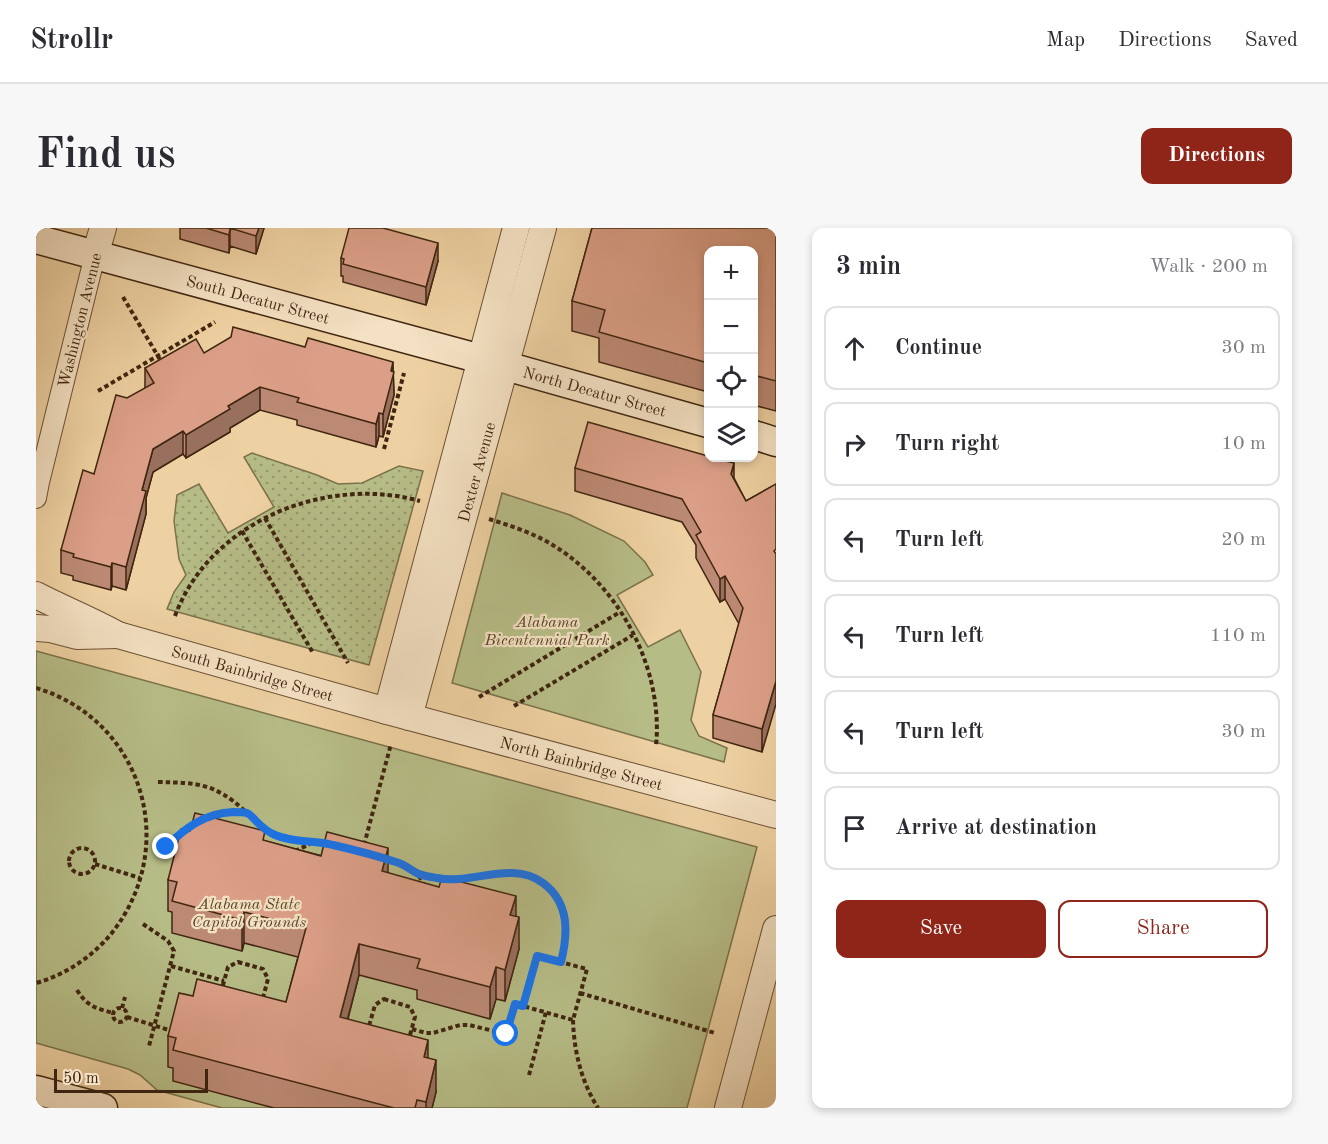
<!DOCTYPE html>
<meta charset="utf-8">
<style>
body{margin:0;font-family:"Old Standard TT",serif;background:#f7f7f7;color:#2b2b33}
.controls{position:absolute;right:18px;top:18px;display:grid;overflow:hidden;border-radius:12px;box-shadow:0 3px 9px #0003}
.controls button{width:54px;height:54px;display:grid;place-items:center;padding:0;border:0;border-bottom:2px solid #e1e1e2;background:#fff;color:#2b2b33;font:30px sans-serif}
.scale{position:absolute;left:18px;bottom:15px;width:154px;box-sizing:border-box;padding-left:6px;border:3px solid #402610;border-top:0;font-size:16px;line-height:21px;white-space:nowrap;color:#402610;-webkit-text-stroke:4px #f4e1c3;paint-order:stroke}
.stop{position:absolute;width:18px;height:18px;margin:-14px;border:4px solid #1a73e8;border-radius:50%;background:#fff}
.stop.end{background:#1a73e8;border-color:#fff;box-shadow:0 2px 6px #0008}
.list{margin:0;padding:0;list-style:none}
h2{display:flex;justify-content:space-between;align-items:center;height:78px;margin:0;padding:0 24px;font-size:26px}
h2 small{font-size:20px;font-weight:400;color:#7c7c81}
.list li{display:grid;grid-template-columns:39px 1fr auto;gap:18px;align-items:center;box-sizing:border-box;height:84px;margin:0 12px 12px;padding:0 12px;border:2px solid #e1e1e2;border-radius:12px}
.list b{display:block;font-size:22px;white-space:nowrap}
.list em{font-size:20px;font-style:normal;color:#7c7c81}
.actions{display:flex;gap:12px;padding:18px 24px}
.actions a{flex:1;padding:14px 0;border:2px solid #8f2418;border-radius:12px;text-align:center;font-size:21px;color:#8f2418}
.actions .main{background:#8f2418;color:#fff}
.icon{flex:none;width:33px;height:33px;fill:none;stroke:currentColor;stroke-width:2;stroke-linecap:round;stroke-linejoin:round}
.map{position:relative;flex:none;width:740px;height:880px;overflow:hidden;border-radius:12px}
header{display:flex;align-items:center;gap:36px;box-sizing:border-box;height:84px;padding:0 30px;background:#fff;border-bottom:2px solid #e1e1e2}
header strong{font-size:28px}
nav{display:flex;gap:33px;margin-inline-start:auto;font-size:21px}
.intro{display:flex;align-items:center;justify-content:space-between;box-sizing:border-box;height:144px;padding:0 36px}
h1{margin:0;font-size:42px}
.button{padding:15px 27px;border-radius:12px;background:#8f2418;color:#fff;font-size:21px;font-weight:700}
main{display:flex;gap:36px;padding:0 36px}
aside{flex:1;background:#fff;border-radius:12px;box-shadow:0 3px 9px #0003}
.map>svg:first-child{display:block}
.grass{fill:url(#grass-dots);stroke:#7b714b;stroke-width:1.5}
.park{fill:#b6bc86;stroke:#7b714b;stroke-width:1.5}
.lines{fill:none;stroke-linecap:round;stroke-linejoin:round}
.minor-casing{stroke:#6c5134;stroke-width:22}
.tertiary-casing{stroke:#6c5134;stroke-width:28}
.secondary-casing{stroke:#402610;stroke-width:31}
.path{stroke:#402610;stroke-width:4;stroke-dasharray:4.5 3;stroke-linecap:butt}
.minor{stroke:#f4e1c3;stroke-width:20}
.tertiary{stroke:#f4e1c3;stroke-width:26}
.secondary{stroke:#f4e1c3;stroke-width:28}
.wall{fill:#bc8974;stroke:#402610;stroke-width:1.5}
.shaded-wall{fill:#996f5e;stroke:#402610;stroke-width:1.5}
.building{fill:#db9f87;stroke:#402610;stroke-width:1.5}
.route{stroke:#1a73e8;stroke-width:8}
.labels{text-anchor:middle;stroke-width:4.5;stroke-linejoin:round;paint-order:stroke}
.street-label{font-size:16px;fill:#402610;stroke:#f4e1c3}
.park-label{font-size:16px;font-style:italic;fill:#584428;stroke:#f4e1c3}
</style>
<header>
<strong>Strollr</strong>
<nav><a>Map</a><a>Directions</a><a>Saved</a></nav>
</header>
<div class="intro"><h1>Find us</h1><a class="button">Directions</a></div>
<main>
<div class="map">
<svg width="740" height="880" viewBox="0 0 740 880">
<defs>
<pattern id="grass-dots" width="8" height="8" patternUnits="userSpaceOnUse" patternTransform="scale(1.5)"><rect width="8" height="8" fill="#b6bc86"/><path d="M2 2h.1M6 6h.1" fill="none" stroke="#95996c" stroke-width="1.8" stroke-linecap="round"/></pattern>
</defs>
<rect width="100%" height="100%" fill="#eed1a2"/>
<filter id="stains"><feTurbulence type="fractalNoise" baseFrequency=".00333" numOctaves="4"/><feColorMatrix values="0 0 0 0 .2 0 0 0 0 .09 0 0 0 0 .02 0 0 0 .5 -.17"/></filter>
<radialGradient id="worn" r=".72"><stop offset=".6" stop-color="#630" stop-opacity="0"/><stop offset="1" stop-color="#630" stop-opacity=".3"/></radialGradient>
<path class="grass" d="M216,225L281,247L302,256L326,255L363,238L387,243L333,437L131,381L138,364L150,347L143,331L138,293L141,267L163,256L192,305L238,279L208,229Z"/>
<path class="park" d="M466,265L534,287L588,313L609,334L617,347L581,367L612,419L644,402L665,444L655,492L663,508L691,520L688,534L416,455Z
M0,423L721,619L651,880H186L121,862L104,847L92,841L0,815Z"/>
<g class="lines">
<g class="minor-casing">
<path id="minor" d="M0,270L3,254L59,27"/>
</g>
<g class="tertiary-casing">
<g id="tertiary">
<path d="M59,27L67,0"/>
<path id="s1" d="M0,367C27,381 55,392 82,407L351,483L740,587"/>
<path d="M0,400L14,401L41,408L82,407"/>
<path d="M351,483L480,0"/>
<path id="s2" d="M373,489L507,0"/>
<path d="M692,880L740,701"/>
</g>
</g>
<g class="secondary-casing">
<g id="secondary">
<path id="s3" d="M0,11L445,131L672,195"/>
<path d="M718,207L740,214"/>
<path d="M0,862L67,880"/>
</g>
</g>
<path class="path" d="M87,69L126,135
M62,163L179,94
M348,221L368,145
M229,290L312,435
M453,291C472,297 491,303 508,312C580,351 628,437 620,518
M206,303L277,425
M139,388C174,293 290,247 384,273
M0,460C107,492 145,619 75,706C56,729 29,747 0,755
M443,469L584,384
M478,478L597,407
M122,554C162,555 178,555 209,583C218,591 226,601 238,606C255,615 275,613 293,616
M171,590C185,585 197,584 211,585
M328,617L355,516
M130,619L146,603L159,595
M33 633a13 13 0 1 1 26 0a13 13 0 1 1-26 0Z
M259,623L274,616
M350,631C366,636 382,640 388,658
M59,636L104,650
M382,646C396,649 409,652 423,652C462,650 500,630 523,675C533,695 530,714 525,734
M107,696L132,713L138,723L113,818
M501,728L551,741L537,792L487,778Z
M202,734L227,741L232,751L225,777L215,782L190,775L185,764L192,739Z
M135,738L188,753
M41,762C51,778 59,780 77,785
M544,765L679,805
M348,771L374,779L379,789L372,814L363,820L337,813L331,805L339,777Z
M77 787a7 7 0 1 1 14 0a7 7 0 1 1-14 0Z
M86,780L89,769
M91,789L136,803
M537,792C538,823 545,853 562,880
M376,801L390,805H397L424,797H433L470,806L479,775L487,778
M493,847L510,784"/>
<use href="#minor" class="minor"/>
<use href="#tertiary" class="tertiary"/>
<use href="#secondary" class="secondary"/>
</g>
<path class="wall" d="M144,0H228L220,26L194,18L193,25L144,11Z
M556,0H740V183L717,177V22H672V164L563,134V110L536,103V73Z
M305,30L402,33L390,77L307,54V48H305Z
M168,125L357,144L358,167L347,209L343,208L340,219L261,197V192L224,182L194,200V204L150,230L147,226L117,244L110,270V286L90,362L76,358L75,362L37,352V348L25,345V322L58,246L109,160V140Z
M539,240L698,250L710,273L740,256L726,524L677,510V487L703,396L689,371L684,374L660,330V317L646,294L539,263Z
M154,603L229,613L352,645L480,689L483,721L469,773L460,771L454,791L381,771V762L323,747L312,791L392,830L400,864L396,880H238L137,853V840L132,839V808L157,768L250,774L262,729L208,715L206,723L136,705V684L132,683V652Z"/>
<path class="shaded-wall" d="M194,0V18L193,25V7Z
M223,0H228L220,26V8Z
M402,15V33L390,77V59Z
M357,134L358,167L347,209V186Z
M224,159V182L194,200V204L150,230V207L192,178Z
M343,185V208L340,219V196Z
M147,203V226L117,244L110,270V286L90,362V339L106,262L117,221Z
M698,235V258L695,246Z
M76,335V358L75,362V339Z
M689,348V371L684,374V351Z
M740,453V476L726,524V501Z
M352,620V652L346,643Z
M480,668V699L474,687Z
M208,684V715L206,723V692Z
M483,689V721L469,773V742Z
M323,716V747L304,820V789Z
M460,739V771L454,791V759Z
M392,812V843L388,829Z
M400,832V864L396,880H390V874Z"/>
<path class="building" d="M170,0H223L220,8L194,0L193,7Z
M313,0H347L402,15L390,59L307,36L308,31L305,30Z
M556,0H740V153L717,147V22H672V135L563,104L569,82L536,73Z
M197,99L269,119L272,110L357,134L355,143L358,144L347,186L343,185L340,196L261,174L263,170L224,159L192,178L194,181L150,207L147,203L117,221L106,262L110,263L90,339L76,335L75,339L37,329L38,326L25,322L47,242L58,246L80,167L91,170L118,155L109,140L160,111L168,125L195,109Z
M552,194L672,228V230H676L698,235L695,246L710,273L740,256V321L738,323L740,326V453L726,501L677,487L707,380L689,348L684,351L660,307L665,304L646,271L539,240Z
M159,585L229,603L227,612L285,628L291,604L352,620L346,643L403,659L406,649L480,668L474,687L483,689L469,742L460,739L454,759L381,740L384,731L323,716L304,789L392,812L388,829L400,832L390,874L381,872L379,880H358L137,822L140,810L132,808L143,765L157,768L161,751L250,774L270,700L208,684L206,692L136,673L141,654L132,652L145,601L154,603Z"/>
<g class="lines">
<path class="route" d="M130,619C149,600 169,585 197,584C201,584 207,584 211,585C214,586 218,591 221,594C226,599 232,604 239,607C258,615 278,612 297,617C319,622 342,628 363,635C371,638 376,643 383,646C388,648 395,649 401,650C436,657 476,632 507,655C534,675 532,706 525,734L501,728L487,778L479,776L470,806"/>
</g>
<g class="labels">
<g class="street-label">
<text dy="6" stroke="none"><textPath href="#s3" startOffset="230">South Decatur Street</textPath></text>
<text transform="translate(43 92) rotate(-76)" y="6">Washington Avenue</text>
<text dy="6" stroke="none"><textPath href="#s3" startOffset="579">North Decatur Street</textPath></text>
<text dy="6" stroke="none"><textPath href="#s2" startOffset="254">Dexter Avenue</textPath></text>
<text dy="6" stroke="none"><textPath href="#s1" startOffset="231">South Bainbridge Street</textPath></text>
<text dy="6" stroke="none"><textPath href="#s1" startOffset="572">North Bainbridge Street</textPath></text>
</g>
<g class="park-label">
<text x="511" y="399">Alabama<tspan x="511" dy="18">Bicentennial Park</tspan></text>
<text x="213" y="681">Alabama State<tspan x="213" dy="18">Capitol Grounds</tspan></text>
</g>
</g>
<rect width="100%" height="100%" filter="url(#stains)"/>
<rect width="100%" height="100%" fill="url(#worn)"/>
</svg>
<div class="controls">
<button>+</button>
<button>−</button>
<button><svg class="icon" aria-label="locate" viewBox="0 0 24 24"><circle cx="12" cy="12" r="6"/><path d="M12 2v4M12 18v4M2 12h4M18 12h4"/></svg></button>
<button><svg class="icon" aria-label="layers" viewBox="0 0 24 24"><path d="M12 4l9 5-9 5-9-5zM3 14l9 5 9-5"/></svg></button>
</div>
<div class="scale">50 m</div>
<div class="stop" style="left:470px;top:806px"></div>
<div class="stop end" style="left:130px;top:619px"></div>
</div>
<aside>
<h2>3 min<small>Walk · 200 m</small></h2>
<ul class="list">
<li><svg class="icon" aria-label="ahead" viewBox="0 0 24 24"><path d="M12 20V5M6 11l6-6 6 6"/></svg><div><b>Continue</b></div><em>30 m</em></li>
<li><svg class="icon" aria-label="right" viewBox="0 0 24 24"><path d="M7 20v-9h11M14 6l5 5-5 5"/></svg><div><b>Turn right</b></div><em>10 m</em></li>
<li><svg class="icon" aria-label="left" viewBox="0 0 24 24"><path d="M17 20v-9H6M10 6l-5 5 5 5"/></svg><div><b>Turn left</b></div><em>20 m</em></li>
<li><svg class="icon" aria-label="left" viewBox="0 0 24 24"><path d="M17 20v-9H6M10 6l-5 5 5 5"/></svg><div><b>Turn left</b></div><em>110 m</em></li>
<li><svg class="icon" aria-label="left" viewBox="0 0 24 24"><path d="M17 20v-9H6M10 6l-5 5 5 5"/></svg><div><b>Turn left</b></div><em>30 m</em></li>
<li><svg class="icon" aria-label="arrive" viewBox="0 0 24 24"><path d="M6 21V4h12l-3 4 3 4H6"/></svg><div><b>Arrive at destination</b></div></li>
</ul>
<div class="actions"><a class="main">Save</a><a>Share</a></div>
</aside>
</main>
